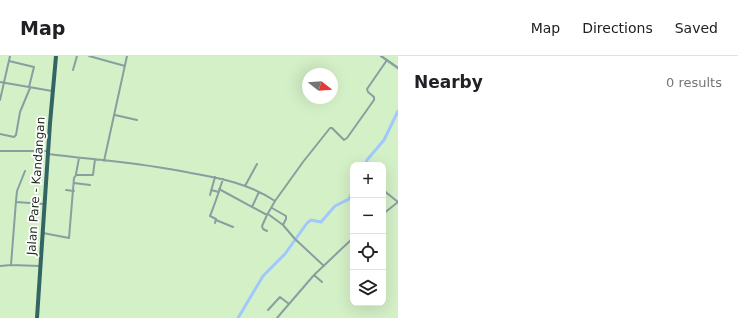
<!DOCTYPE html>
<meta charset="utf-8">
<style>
body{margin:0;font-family:"DejaVu Sans",sans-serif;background:#f2f2f2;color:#202124}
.controls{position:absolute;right:12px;bottom:12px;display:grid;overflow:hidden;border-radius:8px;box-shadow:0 4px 16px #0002}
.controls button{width:36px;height:36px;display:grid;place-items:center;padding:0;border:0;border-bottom:1px solid #e0e0e0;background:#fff;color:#202124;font:20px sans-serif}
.compass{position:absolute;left:302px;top:12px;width:36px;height:36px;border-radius:50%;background:#fff;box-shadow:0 4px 16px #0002;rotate:107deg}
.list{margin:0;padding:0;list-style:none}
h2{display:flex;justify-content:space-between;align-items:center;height:52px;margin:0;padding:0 16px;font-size:17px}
h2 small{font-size:13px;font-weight:400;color:#757577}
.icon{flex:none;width:22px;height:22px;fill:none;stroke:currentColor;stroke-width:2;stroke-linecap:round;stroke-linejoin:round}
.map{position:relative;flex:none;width:398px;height:262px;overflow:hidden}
header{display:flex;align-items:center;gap:24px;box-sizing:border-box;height:56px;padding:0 20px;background:#fff;border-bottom:1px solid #e0e0e0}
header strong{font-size:19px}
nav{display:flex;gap:22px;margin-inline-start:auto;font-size:14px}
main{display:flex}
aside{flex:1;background:#fff}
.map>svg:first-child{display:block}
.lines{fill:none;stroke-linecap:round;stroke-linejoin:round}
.river{stroke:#a1c8fd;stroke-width:3}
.minor{stroke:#879f9f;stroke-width:2}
.tertiary{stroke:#879f9f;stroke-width:2.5}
.primary{stroke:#346565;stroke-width:4}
.labels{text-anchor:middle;stroke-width:3.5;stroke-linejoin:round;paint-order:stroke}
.street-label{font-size:12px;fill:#263021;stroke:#fff}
</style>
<header>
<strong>Map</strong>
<nav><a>Map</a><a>Directions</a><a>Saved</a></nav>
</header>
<main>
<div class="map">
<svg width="398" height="262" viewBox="0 0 398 262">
<rect width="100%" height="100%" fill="#d4f0c7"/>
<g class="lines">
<path class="river" d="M365,109L367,104L384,84L398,55
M238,262L263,220L285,198L307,167L311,164L321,166L335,150L349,143L353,135"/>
<path class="minor" d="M89,0L125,10
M9,5L34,11L29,31
M73,14L77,0
M0,26L52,35
M0,44L10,0
M115,59L137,64
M0,78L14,81L16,79L20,56L30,32
M0,95H48
M48,98C96,104 144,107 191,117C220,122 250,128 275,145L303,106L330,72H332L344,84L347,82L374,44V41L368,36L367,33L387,4
M104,105L127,0
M25,115L17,135L16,145L11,209L40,210
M76,118L79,102
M74,127L90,129
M245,130L257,108
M219,133L267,159L275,145
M66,134L74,135
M211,134L219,136
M383,134L398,146
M210,139L215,121
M383,139L386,136
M16,146L44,148
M252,151L259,136
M272,152L286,160V163L283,169
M268,158L283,169L295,183L324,210
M383,158L398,146
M267,159L262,170L263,173L267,175
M216,164L233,171
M215,167L216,163L210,160C215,148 219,135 223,123
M43,177L69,182L74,122L76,119H93L95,103
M0,210L11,209
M314,219L322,226
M268,254L280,241L289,248
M277,262L314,219L353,182"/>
<path class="tertiary" d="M381,0L398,12"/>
<path class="primary" d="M37,262L50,67L56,0"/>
</g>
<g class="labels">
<g class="street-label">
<text transform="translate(36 130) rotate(-86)" y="4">Jalan Pare - Kandangan</text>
</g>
</g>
</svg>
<div class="controls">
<button>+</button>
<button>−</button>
<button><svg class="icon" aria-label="locate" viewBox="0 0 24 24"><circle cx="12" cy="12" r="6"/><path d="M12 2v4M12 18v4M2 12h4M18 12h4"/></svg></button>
<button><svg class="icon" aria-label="layers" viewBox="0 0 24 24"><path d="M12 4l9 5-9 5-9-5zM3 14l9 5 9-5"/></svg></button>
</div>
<svg class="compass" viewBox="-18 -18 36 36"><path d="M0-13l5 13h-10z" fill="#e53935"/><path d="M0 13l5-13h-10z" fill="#757577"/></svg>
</div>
<aside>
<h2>Nearby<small>0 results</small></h2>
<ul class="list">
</ul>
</aside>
</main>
